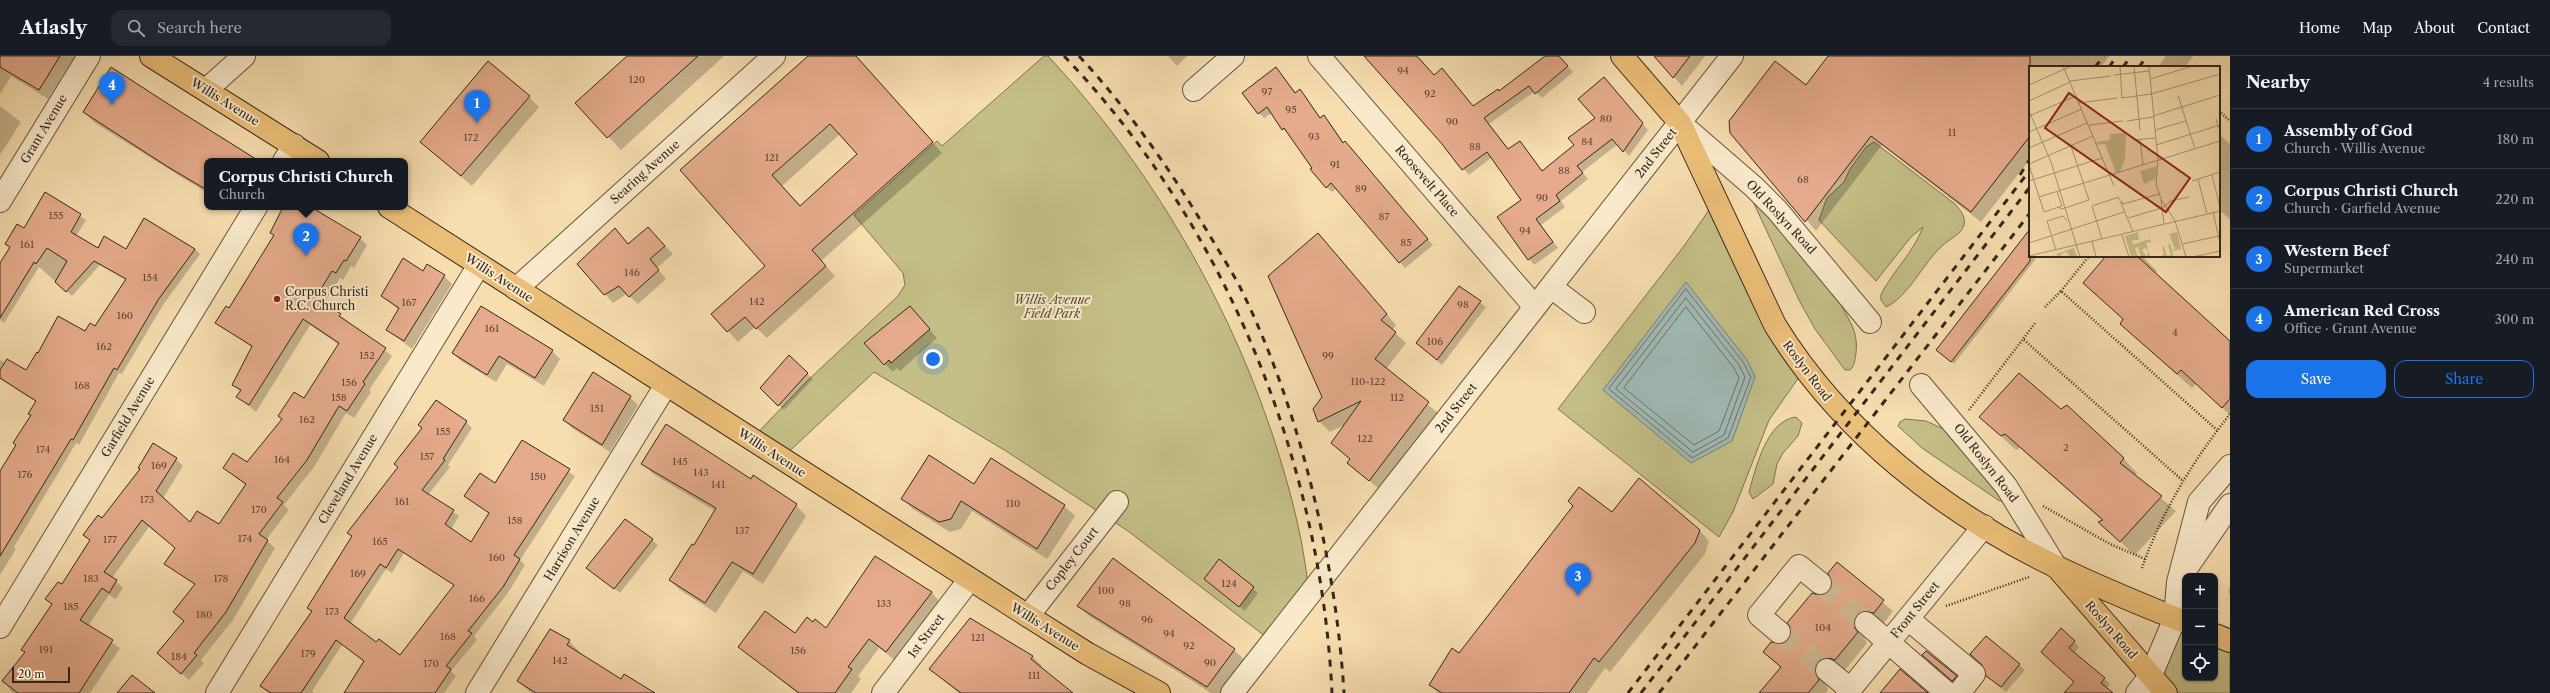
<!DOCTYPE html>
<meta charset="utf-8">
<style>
body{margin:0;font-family:"Libre Caslon Text",serif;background:#242831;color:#f1f3f6}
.controls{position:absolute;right:12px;bottom:12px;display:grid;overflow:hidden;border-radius:8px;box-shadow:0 1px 3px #0004}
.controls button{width:36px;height:36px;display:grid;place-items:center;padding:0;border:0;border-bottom:1px solid #363941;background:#171b24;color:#f1f3f6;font:20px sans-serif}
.scale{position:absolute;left:12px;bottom:10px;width:58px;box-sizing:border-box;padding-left:4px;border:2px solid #32281e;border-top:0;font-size:11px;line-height:14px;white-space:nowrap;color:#32281e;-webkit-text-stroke:3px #faeacb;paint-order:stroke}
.you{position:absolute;left:933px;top:303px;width:14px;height:14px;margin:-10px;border:3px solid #fff;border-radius:50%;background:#1a73e8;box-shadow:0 0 0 6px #1a73e833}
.badge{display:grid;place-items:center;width:26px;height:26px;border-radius:50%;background:#1a73e8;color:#fff;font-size:13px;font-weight:700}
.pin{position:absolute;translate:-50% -33px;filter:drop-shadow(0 1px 2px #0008)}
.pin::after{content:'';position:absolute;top:21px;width:14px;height:12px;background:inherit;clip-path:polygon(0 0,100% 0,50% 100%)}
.popup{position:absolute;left:204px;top:102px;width:204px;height:52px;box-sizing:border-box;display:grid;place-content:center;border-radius:8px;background:#171b24;filter:drop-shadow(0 1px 3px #0005);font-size:13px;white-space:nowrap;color:#9ea1a6}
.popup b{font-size:15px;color:#f1f3f6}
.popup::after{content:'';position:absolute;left:50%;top:100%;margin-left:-8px;border:8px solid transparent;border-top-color:#171b24}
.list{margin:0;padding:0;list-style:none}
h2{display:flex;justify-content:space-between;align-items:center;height:52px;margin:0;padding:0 16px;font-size:17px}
h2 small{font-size:13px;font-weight:400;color:#9ea1a6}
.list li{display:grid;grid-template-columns:26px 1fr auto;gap:12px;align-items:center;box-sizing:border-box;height:60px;padding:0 16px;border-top:1px solid #363941}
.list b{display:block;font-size:15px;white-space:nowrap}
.list p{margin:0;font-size:13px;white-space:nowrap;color:#9ea1a6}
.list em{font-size:13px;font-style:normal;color:#9ea1a6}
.actions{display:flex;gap:8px;padding:12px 16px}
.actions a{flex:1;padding:9px 0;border:1px solid #1a73e8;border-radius:12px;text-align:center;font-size:14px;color:#1a73e8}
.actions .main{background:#1a73e8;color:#fff}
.icon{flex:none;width:22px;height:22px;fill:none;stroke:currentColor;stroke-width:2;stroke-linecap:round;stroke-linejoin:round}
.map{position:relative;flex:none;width:2230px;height:637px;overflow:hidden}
header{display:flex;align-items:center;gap:24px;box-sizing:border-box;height:56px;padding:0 20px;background:#171b24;border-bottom:1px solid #363941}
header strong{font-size:19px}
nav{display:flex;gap:22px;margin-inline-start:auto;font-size:14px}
.search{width:280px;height:36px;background:#242831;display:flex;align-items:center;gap:10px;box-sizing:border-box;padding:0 14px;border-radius:12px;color:#9ea1a6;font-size:15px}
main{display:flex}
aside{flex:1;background:#171b24}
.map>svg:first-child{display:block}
.green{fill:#c4bf86;stroke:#7b7452}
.water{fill:#a1bab5;stroke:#758079}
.shadow{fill:#0003;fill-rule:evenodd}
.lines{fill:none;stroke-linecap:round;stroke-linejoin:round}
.shore{stroke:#6a716a;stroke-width:1}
.building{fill:#e5ab8c;stroke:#32281e;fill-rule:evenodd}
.minor-tunnel{stroke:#d0ba92;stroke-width:22;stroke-dasharray:22 11;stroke-linecap:butt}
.minor-casing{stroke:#635642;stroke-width:24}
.major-casing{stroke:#32281e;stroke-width:24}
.path{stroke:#32281e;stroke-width:2.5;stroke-dasharray:1 2;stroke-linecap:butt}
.minor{stroke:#faeacb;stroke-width:22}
.major{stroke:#ecbf78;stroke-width:22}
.rail{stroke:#32281e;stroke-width:3;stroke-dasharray:7 7;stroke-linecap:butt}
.poi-dot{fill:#8f2418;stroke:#faeacb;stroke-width:1.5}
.labels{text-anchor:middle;stroke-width:4;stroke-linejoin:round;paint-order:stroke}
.number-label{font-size:10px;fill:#5f493a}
.street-label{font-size:12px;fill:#32281e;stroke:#faeacb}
.poi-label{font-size:12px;fill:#32281e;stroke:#faeacb;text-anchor:start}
.park-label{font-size:12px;font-style:italic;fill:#564e38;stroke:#faeacb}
.inset-road{fill:none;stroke:#a89575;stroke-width:1}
.view{fill:#8f2418;fill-opacity:0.15;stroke:#8f2418;stroke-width:2}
.inset-edge{fill:none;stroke:#32281e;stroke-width:2}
</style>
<header>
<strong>Atlasly</strong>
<div class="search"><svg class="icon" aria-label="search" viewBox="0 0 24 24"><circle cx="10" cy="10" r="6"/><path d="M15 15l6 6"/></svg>Search here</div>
<nav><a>Home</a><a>Map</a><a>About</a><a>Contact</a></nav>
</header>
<main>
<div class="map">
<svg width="2230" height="637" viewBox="0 0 2230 637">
<rect width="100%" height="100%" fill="#f7deaf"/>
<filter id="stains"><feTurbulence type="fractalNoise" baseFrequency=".005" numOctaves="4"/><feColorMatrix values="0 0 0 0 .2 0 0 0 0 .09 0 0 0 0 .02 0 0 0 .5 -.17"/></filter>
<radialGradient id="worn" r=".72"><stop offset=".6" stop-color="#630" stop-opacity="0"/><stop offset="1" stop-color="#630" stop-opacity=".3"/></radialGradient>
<path class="green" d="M1044,0H1048C1167,128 1257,294 1297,465C1303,490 1306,515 1310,540L1274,587L1128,475L1006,395L874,316L781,403L751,384L805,327L898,240L905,229L903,217L854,159L937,85L942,90Z
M1874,86L1955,148C1960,154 1966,160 1964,169C1961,179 1949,183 1942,190C1924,206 1908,241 1886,251L1881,244V238C1894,214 1913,197 1923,171L1911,181L1876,225L1819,164L1827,142L1844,126L1850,113L1866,91Z
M1748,135L1836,238C1845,261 1859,271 1856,297C1855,303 1855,309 1850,314H1845L1815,273L1800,246Z
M1716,144L1804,314L1769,364L1733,456L1719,481L1558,353L1684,190Z
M1796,361L1802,367L1798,380L1783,397L1777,408L1773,428L1753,443L1749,436C1756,412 1766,365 1796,361Z
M1905,363L1926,365L1948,375L2008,448L1998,444L1922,392L1898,370L1900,366Z
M2185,566V622H2215V579L2230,585V637H2166L2151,619Z"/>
<path class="water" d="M1686,226L1747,304L1755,321L1732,385L1691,407L1603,334Z"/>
<path class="shadow" d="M0,0H75L48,43L11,20L0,38Z
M629,0H724L621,94L577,47Z
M809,0H856L942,97L821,205L835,220L767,282L755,271L738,286L713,258L767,210L681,114ZM840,78L859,98L801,150L782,130Z
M1168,0H1187L1177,10Z
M1366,0H1417L1434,20L1474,51L1500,36L1547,0H1558L1573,16L1542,42L1535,35L1489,68L1509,94L1520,86L1543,116L1575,90L1596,62L1610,28L1648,74L1629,100L1618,88L1582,116L1588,123L1561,145L1565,151L1541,169L1558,192L1534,209L1498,162L1523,144L1492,101L1469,119Z
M1655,0H1705L1682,30Z
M1830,0H2109L2101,11H2030V103L1981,166L1882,89L1816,175L1731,77L1806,31Z
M2166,0H2193L2185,11H2158Z
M1281,18L1296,37L1300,35L1305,40L1321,63L1324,60L1329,66L1344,87L1433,189L1405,212L1337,132L1332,136L1326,131L1289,78L1283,73L1272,57L1264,62L1259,57Z
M529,41L539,51L472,130L421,86Z
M0,50L21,66L0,99Z
M84,56L255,105H207V137L95,67Z
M2219,78L2230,88V163L2219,154Z
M46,137L86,164L76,180L98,193H195L200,198L163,249L122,318L119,317L79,389L76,387L14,491L16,493L0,519V417L17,389L36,346L0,323V304L25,315L96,272L126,224L100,209L72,240L39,211L4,267L0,264V209L10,193L6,188L25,173Z
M229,151H237L235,155Z
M284,151H309L360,182L367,189L354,212L351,210L343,224L340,222L324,247L392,300L369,334L371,336L354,362L346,357L314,411L284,449L289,454L266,484L275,492L233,564L201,604L204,607L189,624L158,597L185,566L174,556L195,529L166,508L176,492L149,471L112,522L123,532L116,543L109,539L88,570L120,592L90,637H13L4,625L26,597L52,549L47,543L62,530L90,484L84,479L176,403L183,410L163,442L191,468L220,469L247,430L224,412L247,408L304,343L339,289L310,269L256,356L238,341L241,336L234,329L253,292L216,267L229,254L275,180L272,177Z
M615,174L629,188L656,180L673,198L657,212L666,223L638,248L627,238L613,247L578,208Z
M2030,175V200H2038L1954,308L1940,296Z
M1318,179L1396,269L1392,274L1406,287L1386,313L1438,357L1380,434L1349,407L1351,404L1332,387L1346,368L1330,376L1319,365L1323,342Z
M2107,200H2142L2157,215L2155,218L2230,286V359L2196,328L2192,332L2136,282L2124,264L2084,227Z
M423,216L444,220L452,228L412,293L387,274L399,254L382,240Z
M1460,232L1486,251L1442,309L1417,287Z
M918,260L937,282L900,315L897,312L893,316L885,308Z
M552,295L560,303L544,330L507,308L496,326L461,305L453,297Z
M789,301L813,323L784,354L761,332Z
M593,317L630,341L638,349L610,396L572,372L564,364Z
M2061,354L2123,402L2137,417L2135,420L2176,455L2135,499L2099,466L2103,465L2020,392L2016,394L1980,361Z
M466,366L472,372L448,409L450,411L428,439L459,460L451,473L471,487L490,458L466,440L495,429L522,386L575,420L520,504L525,509L508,537L474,580L477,584L451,615L456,620L444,637H345L365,606L342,589L312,635L314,637H269L266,635L261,629L312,555L308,551L352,480L349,477ZM404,497L455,530L400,600L376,587L350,568L386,513L392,517Z
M643,408L751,424L796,449L806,460L763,528L743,515L716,557L680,534L670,524L695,491L715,455L653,418Z
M974,429L1064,450L1075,460L1047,503L972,455L961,473L950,476L913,453L902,442Z
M1612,458L1699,474L1709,485L1705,498L1610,616L1605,612L1587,637H1438L1430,628Z
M625,464L658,489L620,537L588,512Z
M875,501L932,537L941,547L896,605L879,592L858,620L861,623L851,637H797L739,590L795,579L814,567L827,574Z
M1113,503L1234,594L1245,604L1220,637H1211L1089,560L1078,549Z
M1837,508L1893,555L1884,567L1873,565L1866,569L1864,581L1867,587L1845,614L1839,611L1824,623L1828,634L1826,637H1761L1782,612L1764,596L1790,584L1818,540L1830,536Z
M1205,523L1253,532L1258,537L1245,555Z
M2230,530V538L2228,536Z
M970,563L1033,601L1042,610L1040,612L1071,637H959L930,613Z
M1986,581L2025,614L2006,636L1993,625L1984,609Z
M569,585L580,596L579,597L622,624L650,637H531L518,625Z
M2074,586L2079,591L2074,597L2110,628L2106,633L2111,637H2065L2075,626L2048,601Z
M1929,605L1956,621L1961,626L1958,630Z"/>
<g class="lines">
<path class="shore" d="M1686,233L1743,306L1751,321L1728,382L1692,402L1609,333Z
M1686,242L1739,309L1745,321L1724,379L1693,396L1616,333Z
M1686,251L1734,312L1739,322L1719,375L1694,389L1624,332Z"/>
</g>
<path class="building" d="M0,0H60L39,34L0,11Z
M627,0H698L607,82L575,47Z
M808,0H856L933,86L812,194L826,210L756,273L745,261L727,276L711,258L765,210L680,114ZM830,68L857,98L800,150L772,119Z
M1364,0H1417L1434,19L1442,12L1473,50L1498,33L1499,35L1545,0H1559L1568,10L1535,38L1529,30L1484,62L1508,93L1520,85L1542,115L1574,89L1568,82L1595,62L1578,43L1604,21L1643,67L1623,96L1612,83L1577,110L1583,117L1556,139L1560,145L1536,163L1553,186L1528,204L1497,161L1521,144L1487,96L1462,114L1442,88Z
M1654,0H1690L1673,22Z
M1828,0H2030V80L1971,156L1871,80L1805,166L1730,77L1729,65L1775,5L1806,29Z
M488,5L530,40L461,120L420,86Z
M111,11L173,51L259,105H207V134L168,111L83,56Z
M1276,11L1295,37L1300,33L1320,62L1324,59L1343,87L1345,85L1428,183L1399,207L1331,127L1326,132L1310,113L1312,112L1284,72L1282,74L1267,51L1258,58L1242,37Z
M45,136L81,158L71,176L98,192L104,180L126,193L144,162L195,193L158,244L117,314L114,312L73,384L71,383L0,500V415L16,389L13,387L31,359L28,358L36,345L0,322V314L7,303L26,314L37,296L38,297L58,260L85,275L90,267L95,270L126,223L94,205L66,236L55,226L67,205L47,192L36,208L34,206L0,262V207L10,191L5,188L17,168L24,172Z
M283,151H311L361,181L346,205L344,204L336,217L332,215L316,241L341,258L339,260L386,292L363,326L365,328L347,355L339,350L307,404L277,442L283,446L259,478L268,484L226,556L194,597L197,599L181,618L157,597L184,565L173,556L195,528L164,508L175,492L142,464L104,516L117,524L109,537L102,532L80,564L113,584L79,637H18L2,625L25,596L21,594L52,548L45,543L58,526L62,528L90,484L83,479L98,459L102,462L140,413L138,412L153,387L177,402L156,435L190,466L197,455L219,468L246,428L223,412L233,397L247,406L282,363L278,360L294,336L304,342L339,287L303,263L249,349L236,341L241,334L232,329L252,290L215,267L226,250L229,252L274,179L270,177Z
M648,171L665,190L650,203L659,214L629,241L619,230L604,239L577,208L615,172L628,188Z
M2030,173V205L1951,306L1936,294Z
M1318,177L1387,258L1381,264L1396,276L1375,303L1429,346L1369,425L1347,407L1350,403L1331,387L1361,345L1318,366L1313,353L1322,341L1268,220Z
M2106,200H2137L2230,285V343L2222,352L2181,314L2177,318L2120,268L2123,263L2083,227Z
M403,202L423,215L427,208L445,219L404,285L386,274L399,252L381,240Z
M1459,230L1481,245L1437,304L1416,287Z
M481,250L553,294L535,322L499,300L487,319L452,297Z
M910,250L930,273L891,307L889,304L884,309L864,287Z
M789,299L808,317L778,350L760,332Z
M593,316L631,340L602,389L563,364Z
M2019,317L2061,353L2067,349L2124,402L2120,407L2162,440L2120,486L2098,466L2103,464L2005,378L2001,380L1979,361Z
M436,344L467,365L443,403L445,404L422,434L454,454L445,468L471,486L489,457L464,440L480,417L495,427L522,384L570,413L514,499L520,503L503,531L468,575L472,577L446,610L451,613L435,637H344L364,605L336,584L301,637H271L260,630L312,555L307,552L352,480L347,477L398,411L394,408L422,372L418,369ZM398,493L454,529L400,599L379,583L376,586L344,562L380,508L386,512Z
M666,368L751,423L753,419L797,448L753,518L732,506L705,547L669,524L692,488L694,489L716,452L641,408Z
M929,399L974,428L991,402L1065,449L1037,493L961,445L951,463L939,466L901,443Z
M1639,422L1700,474L1695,487L1599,606L1594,602L1569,637H1442L1429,629L1452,592L1459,597L1573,450L1568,445L1579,431L1612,456Z
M625,463L653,483L614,533L586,512Z
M875,500L932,536L886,596L869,583L848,611L852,613L835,637H799L738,591L765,555L795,577L807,561L813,566L815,563L826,572Z
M1113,502L1235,593L1207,631L1077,550Z
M1219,503L1254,531L1239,551L1204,523Z
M1837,506L1884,544L1874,557L1862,555L1856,559L1854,571L1858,576L1835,604L1829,602L1818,606L1815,612L1819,624L1808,637H1759L1781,611L1763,596L1771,586L1783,588L1789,584L1791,572L1787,567L1812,537L1818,539L1829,535L1832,529L1828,517Z
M970,562L1033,600L1031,603L1073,637H961L929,613Z
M2061,572L2075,585L2069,592L2105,622L2101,627L2113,637H2064L2074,626L2041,596Z
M550,573L570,584L567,589L621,623L624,618L655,637H536L517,625Z
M1986,580L2020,608L2001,631L1986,620L1982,609L1970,598Z
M1926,595L1957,620L1952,625L1922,599Z
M1900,613L1928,637H1880Z
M132,619L155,637H117Z"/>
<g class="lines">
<path class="minor-tunnel" d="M1820,527L1866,567
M1779,576L1827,614"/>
<g class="minor-casing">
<path id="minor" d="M1319,0L1535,251
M206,34L244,0
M1194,34L1233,0
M1680,67L1754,131L1777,154L1870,266
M284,105L294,89
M0,145L89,0
M1551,231L1584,256
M516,233L774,0
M1921,329L2006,430L2056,511
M2188,510L2230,449
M1028,560L1117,446
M1908,563L1974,618L1959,637
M1866,567L1947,637
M0,571L256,151
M1779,576L1759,559L1799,510L1820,527
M1827,614L1850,633
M217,637L479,209
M477,637L666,329
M883,637L970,523
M1232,637L1732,0
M1847,637L1984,470
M2137,637L2151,619L2175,562L2178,526L2199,446L2230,410"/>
</g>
<g class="major-casing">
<path id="major" d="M151,0L318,105
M1622,0L1680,67L1775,269C1841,376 1944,457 2057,511C2099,531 2142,549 2185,566
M389,151L1028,560L1088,598L1159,637
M2060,515L2166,637
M2215,579L2230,585"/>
</g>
<path class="path" d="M2219,55L2230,65
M2061,235L2089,200
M2045,251L2061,235L2217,374
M2024,284L2182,424
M1969,354L2036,266
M2043,450L2110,488L2145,503
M2142,512C2162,455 2193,405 2230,358
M1946,550L2029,521"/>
<use href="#minor" class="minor"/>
<use href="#major" class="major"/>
<path class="rail" d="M1064,0C1225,167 1321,406 1332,637
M1079,0C1129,54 1172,116 1210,180C1220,197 1231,214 1240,231C1299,350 1336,505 1344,637
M2095,11L2104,0
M2109,11L2117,0
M2123,11L2131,0
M2139,11L2147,0
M2020,119L2030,103
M1628,637L2030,114
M1641,637L2030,131
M1659,637L2030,157"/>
</g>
<circle class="poi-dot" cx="277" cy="243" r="4"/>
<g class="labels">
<g class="number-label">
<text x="1403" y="18">94</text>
<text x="637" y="27">120</text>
<text x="1267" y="39">97</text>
<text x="1430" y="41">92</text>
<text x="1291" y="57">95</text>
<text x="1606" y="66">80</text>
<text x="1452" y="69">90</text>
<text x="1952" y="80">11</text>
<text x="1314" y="84">93</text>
<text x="471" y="85">172</text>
<text x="1587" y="89">84</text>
<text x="1475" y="94">88</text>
<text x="772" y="105">121</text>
<text x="1335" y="112">91</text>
<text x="1564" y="118">88</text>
<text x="1803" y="127">68</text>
<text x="1361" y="136">89</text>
<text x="1542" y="145">90</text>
<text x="56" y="163">155</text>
<text x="1384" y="164">87</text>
<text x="1525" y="178">94</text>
<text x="1406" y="190">85</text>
<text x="27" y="192">161</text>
<text x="632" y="220">146</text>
<text x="150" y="225">154</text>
<text x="757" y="249">142</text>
<text x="409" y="250">167</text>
<text x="1463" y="252">98</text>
<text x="125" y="263">160</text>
<text x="492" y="276">161</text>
<text x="2175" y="280">4</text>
<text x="1435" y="289">106</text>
<text x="104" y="294">162</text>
<text x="367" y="303">152</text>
<text x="1328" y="303">99</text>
<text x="1368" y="329">110-122</text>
<text x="349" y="330">156</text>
<text x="82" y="333">168</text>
<text x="339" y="345">158</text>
<text x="1397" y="345">112</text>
<text x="597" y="356">151</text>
<text x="307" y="367">162</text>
<text x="443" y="379">155</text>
<text x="1365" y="386">122</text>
<text x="2066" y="395">2</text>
<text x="43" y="397">174</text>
<text x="427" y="404">157</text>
<text x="282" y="407">164</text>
<text x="680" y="409">145</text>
<text x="159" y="413">169</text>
<text x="701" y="420">143</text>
<text x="25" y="422">176</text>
<text x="538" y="424">150</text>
<text x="718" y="432">141</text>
<text x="147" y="447">173</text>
<text x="402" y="449">161</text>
<text x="1013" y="451">110</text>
<text x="259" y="457">170</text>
<text x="515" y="468">158</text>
<text x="742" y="478">137</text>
<text x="245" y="486">174</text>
<text x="110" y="487">177</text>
<text x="380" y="489">165</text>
<text x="497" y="505">160</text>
<text x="358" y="521">169</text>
<text x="91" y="526">183</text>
<text x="221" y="526">178</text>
<text x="1229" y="531">124</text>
<text x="1106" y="538">100</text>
<text x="477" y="546">166</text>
<text x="884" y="551">133</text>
<text x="1125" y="551">98</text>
<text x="71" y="554">185</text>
<text x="332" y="559">173</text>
<text x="204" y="562">180</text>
<text x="1147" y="567">96</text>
<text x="1823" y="575">104</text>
<text x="1169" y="581">94</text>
<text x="448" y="584">168</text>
<text x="978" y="585">121</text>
<text x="1189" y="593">92</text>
<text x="46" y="597">191</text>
<text x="798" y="598">156</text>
<text x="308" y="601">179</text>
<text x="179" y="604">184</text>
<text x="560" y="608">142</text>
<text x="1210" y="610">90</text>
<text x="431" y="611">170</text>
<text x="1034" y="623">111</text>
</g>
<g class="street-label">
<text transform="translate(225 46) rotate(32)" y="4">Willis Avenue</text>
<text transform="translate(44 73) rotate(-59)" y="4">Grant Avenue</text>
<text transform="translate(1656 97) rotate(-52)" y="4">2nd Street</text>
<text transform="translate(645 116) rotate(-42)" y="4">Searing Avenue</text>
<text transform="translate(1427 125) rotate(49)" y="4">Roosevelt Place</text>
<text transform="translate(1781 161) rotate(47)" y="4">Old Roslyn Road</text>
<text transform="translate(499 222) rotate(33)" y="4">Willis Avenue</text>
<text transform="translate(1807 315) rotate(53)" y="4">Roslyn Road</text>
<text transform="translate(1456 352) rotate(-52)" y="4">2nd Street</text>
<text transform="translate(128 361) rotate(-59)" y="4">Garfield Avenue</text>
<text transform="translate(772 397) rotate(33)" y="4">Willis Avenue</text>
<text transform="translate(1986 407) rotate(52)" y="4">Old Roslyn Road</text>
<text transform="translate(348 423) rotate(-59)" y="4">Cleveland Avenue</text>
<text transform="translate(572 483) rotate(-59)" y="4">Harrison Avenue</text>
<text transform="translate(1072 503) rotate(-52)" y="4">Copley Court</text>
<text transform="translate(1915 554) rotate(-51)" y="4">Front Street</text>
<text transform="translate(1045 571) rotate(32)" y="4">Willis Avenue</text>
<text transform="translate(2111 574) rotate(49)" y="4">Roslyn Road</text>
<text transform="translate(926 580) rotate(-53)" y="4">1st Street</text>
</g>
<g class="poi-label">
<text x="285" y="240">Corpus Christi<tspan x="285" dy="14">R.C. Church</tspan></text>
</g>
<g class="park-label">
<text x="1052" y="248">Willis Avenue<tspan x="1052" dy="14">Field Park</tspan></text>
</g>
</g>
<g transform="translate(2029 10)">
<rect width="191" height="191" fill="#f7deaf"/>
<path d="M97,67L96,93L91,106L87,107L76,78L67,79V76L81,74V68ZM128,100L126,113L115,118L111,105ZM109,166L110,174H103L104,178L99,180L96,170ZM148,166L152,183L143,185L144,191H131L135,188L133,181L135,180L138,190L142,189L139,179L141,178L143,184L146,183L140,168ZM121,173L122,176L117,177L121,191H118L119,184L116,182L113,184L118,191H112L109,181L106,182L109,191H102L99,180ZM45,182L48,191H39L40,187L35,186L30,191L27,188Z" fill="#c4bf86"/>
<path class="inset-road" d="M34,0L85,120M91,0L93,32L122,28M105,0L111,64M120,0L129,94L127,118L132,133L146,155L157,191M85,9L120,5M121,13L164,0M41,15L82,10M0,19L42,0M122,28L191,8M149,29L166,83M0,35L41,16M50,37L88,32M0,45L22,96L51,191M0,50L47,30M124,50L191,29M187,53L191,65M98,55L124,51M60,59L94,55M126,64L157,55M0,66L53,43M111,73L114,99M104,74L126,72M127,79L191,59M0,82L58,57M0,98L64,70M0,99L15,146L33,140L28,126M183,109L191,141M169,113L178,148M0,115L73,92M163,115L191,106M10,131L191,75M90,132L104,166M132,134L135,158M93,135L94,138L130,128M29,141L33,143L60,134L42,80M184,146L191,177M99,152L133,142L142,135L160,131M93,169L100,191M73,173L63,140L90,131M63,175L67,191M0,177L95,146M153,178L190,170M27,184L18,155L34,150L38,155M0,190L191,145M164,191L191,185"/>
<path class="view" d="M40,27L161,112L137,146L16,62Z"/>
<rect width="191" height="191" class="inset-edge"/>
</g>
<rect width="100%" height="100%" filter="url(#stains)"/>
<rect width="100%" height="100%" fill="url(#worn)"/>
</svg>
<div class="controls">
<button>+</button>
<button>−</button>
<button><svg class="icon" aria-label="locate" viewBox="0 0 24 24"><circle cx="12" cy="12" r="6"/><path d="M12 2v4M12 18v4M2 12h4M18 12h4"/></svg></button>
</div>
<div class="scale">20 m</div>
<div class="you"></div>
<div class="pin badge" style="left:477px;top:67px">1</div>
<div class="pin badge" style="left:306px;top:200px">2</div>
<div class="popup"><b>Corpus Christi Church</b>Church</div>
<div class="pin badge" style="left:1578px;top:540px">3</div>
<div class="pin badge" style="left:112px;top:49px">4</div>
</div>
<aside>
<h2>Nearby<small>4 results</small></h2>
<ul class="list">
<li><span class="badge">1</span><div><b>Assembly of God</b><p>Church · Willis Avenue</p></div><em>180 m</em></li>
<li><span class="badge">2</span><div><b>Corpus Christi Church</b><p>Church · Garfield Avenue</p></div><em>220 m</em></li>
<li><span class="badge">3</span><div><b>Western Beef</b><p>Supermarket</p></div><em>240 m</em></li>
<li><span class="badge">4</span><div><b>American Red Cross</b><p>Office · Grant Avenue</p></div><em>300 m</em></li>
</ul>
<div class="actions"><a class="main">Save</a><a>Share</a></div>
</aside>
</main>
